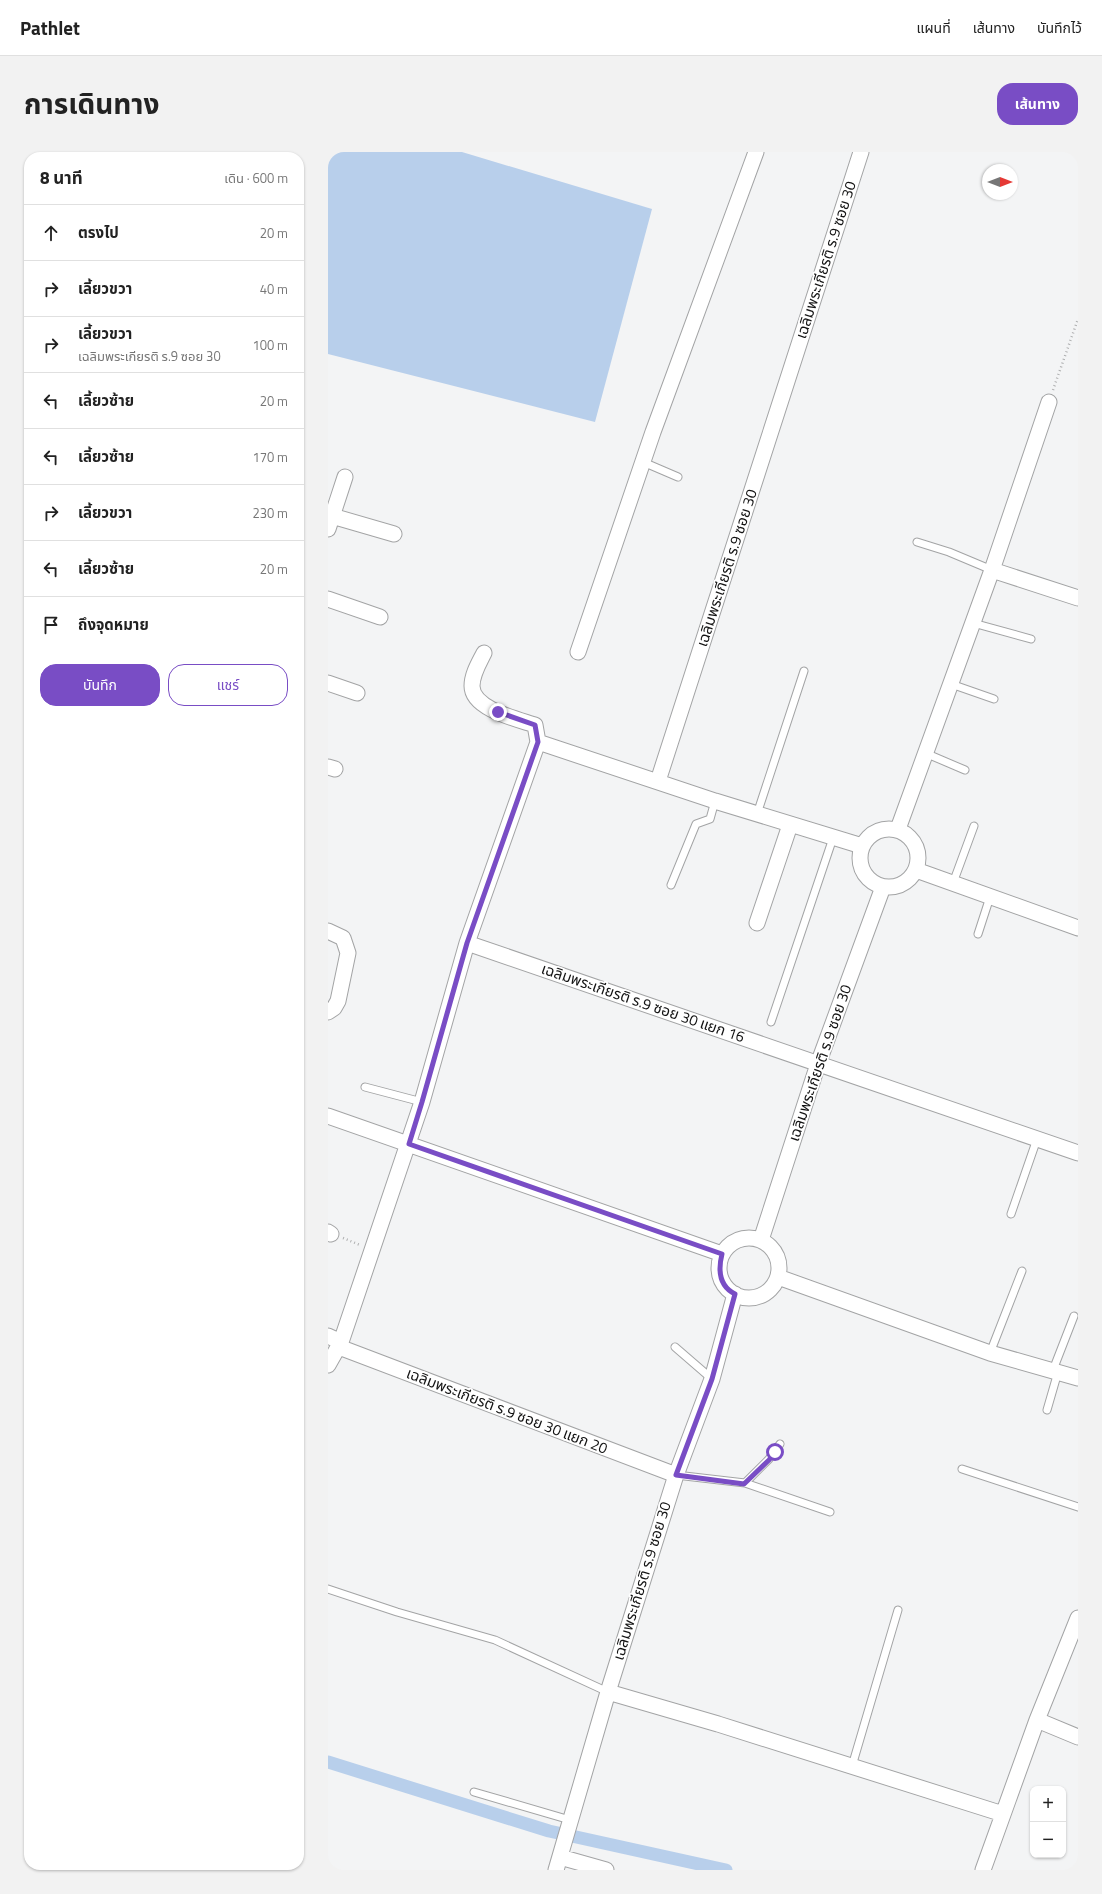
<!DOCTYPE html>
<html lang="th">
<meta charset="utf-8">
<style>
body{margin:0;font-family:"Titillium Web","Noto Sans Thai",sans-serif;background:#f2f2f2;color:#222}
.controls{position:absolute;right:12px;bottom:12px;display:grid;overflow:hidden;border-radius:8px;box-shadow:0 1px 3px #0004}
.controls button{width:36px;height:36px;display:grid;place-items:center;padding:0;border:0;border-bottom:1px solid #e0e0e0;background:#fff;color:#222;font:20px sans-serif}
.compass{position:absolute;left:654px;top:12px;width:36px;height:36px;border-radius:50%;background:#fff;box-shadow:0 1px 3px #0004;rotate:90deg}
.stop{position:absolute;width:12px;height:12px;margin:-9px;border:3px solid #794dc5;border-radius:50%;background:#fff}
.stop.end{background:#794dc5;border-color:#fff;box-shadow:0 1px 4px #0008}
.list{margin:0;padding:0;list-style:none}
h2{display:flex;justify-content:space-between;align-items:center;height:52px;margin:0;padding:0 16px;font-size:17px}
h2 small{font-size:13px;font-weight:400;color:#767676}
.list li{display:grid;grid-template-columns:26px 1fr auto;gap:12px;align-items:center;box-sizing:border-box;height:56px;padding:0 16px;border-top:1px solid #e0e0e0}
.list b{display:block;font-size:15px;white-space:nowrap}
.list p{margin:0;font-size:13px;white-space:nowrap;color:#767676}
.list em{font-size:13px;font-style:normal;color:#767676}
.actions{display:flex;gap:8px;padding:12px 16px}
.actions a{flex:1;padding:9px 0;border:1px solid #794dc5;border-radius:16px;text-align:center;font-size:14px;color:#794dc5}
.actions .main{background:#794dc5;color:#fff}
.icon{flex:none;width:22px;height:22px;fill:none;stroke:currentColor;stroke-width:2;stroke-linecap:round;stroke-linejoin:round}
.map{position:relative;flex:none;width:750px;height:1718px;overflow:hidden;border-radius:16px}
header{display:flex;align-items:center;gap:24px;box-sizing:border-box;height:56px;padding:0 20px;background:#fff;border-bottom:1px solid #e0e0e0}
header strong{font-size:19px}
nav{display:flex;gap:22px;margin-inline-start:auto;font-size:14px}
.intro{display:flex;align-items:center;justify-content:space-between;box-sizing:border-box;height:96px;padding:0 24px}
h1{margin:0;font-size:28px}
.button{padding:10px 18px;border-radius:16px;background:#794dc5;color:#fff;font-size:14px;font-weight:700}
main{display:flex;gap:24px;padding:0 24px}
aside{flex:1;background:#fff;border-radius:16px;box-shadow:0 1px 3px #0004}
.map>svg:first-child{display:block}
.water{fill:#b8cfeb}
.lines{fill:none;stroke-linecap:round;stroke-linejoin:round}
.canal{stroke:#b8cfeb;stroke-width:13}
.service-casing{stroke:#a3a4a5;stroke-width:9}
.minor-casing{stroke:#a3a4a5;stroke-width:17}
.path{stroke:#aeafb0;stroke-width:2.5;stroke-dasharray:1 3;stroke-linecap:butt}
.service{stroke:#fff;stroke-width:7}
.minor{stroke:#fff;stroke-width:15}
.route{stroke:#794dc5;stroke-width:5}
.labels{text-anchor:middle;stroke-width:3.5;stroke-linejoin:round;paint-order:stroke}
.street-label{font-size:15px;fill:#131313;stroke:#fff}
</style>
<header>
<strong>Pathlet</strong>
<nav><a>แผนที่</a><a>เส้นทาง</a><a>บันทึกไว้</a></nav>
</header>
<div class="intro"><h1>การเดินทาง</h1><a class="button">เส้นทาง</a></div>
<main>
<aside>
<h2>8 นาที<small>เดิน · 600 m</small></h2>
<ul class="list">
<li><svg class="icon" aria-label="ahead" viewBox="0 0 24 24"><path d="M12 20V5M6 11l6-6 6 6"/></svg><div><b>ตรงไป</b></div><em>20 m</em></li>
<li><svg class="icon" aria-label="right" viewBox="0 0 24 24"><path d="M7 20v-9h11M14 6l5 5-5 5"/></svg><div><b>เลี้ยวขวา</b></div><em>40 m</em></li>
<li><svg class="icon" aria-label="right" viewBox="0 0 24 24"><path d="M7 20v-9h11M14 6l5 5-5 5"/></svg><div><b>เลี้ยวขวา</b><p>เฉลิมพระเกียรติ ร.9 ซอย 30</p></div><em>100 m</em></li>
<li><svg class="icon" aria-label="left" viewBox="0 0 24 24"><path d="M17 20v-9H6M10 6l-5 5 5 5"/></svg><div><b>เลี้ยวซ้าย</b></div><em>20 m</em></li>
<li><svg class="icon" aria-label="left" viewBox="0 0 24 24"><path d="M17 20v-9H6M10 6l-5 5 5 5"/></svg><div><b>เลี้ยวซ้าย</b></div><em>170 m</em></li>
<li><svg class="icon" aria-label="right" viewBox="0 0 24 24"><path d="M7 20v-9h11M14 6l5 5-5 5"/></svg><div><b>เลี้ยวขวา</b></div><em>230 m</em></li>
<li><svg class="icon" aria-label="left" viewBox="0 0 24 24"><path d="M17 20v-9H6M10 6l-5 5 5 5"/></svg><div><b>เลี้ยวซ้าย</b></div><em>20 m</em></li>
<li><svg class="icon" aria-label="arrive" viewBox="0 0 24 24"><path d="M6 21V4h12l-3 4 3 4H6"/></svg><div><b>ถึงจุดหมาย</b></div></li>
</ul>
<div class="actions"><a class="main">บันทึก</a><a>แชร์</a></div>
</aside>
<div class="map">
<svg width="750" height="1718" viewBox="0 0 750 1718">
<rect width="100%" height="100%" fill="#f3f4f5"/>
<path class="water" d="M0,0H134L324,57L267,270L0,202Z"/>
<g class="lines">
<path class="canal" d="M0,1610L221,1679L398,1718"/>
<g class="service-casing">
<path id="service" d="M315,310L350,325
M589,390L621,400L664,418
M645,471L703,487
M623,532L666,547
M597,601L637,618
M429,662L476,519
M625,731L646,674
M343,733L368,672L382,667L387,649
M650,782L662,745
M443,870L505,686
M37,935L94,950
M683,1062L709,987
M347,1195L384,1227
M662,1201L694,1119
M725,1218L746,1164
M719,1258L730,1220
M634,1317L750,1355
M348,1323L417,1331L502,1360
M417,1331L441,1307L452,1292
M0,1437L69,1460L167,1488L280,1540
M524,1614L570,1458
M146,1640L242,1668"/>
</g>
<g class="minor-casing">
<path id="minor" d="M4,364L66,382
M0,377L17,325
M664,418L721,250
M0,447L52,465
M250,500L325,280L428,0
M156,501C151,511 144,522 144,534C144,557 189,567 207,573L210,590
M0,531L29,541
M0,615L7,617
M330,629L533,0
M532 706a29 29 0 1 1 58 0a29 29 0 1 1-58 0Z
M570,677L664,418L750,446
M588,718L750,776
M429,771L462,673
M0,779L15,786L20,801L10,849L6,856L0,860
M139,791L750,1001
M0,964L394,1102
M0,1080L3,1082
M391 1116a30 30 0 1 1 60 0a30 30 0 1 1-60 0Z
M433,1088L490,912L555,735
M450,1125L662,1201L750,1226
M0,1184L13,1190
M11,1195L348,1323
M0,1213L13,1190L94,950L139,791L210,590L387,649L534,694
M280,1540L390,1572L675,1662
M709,1568L750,1585
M232,1705L278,1718
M228,1718L280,1540L348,1323L384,1227L407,1142
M655,1718L709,1568L750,1466"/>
</g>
<path class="path" d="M725,238L750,167
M15,1086L32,1093"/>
<use href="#service" class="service"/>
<use href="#minor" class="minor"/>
</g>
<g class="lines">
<path class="route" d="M170,560L207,573L210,590L139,791L94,950L81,992L394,1102C390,1118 391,1134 407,1142L384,1227L348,1323L416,1332L441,1308L447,1300"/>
</g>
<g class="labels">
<g class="street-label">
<text transform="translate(498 108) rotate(-72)" y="5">เฉลิมพระเกียรติ ร.9 ซอย 30</text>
<text transform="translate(399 416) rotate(-72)" y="5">เฉลิมพระเกียรติ ร.9 ซอย 30</text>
<text transform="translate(315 851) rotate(19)" y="5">เฉลิมพระเกียรติ ร.9 ซอย 30 แยก 16</text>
<text transform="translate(492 911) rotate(-71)" y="5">เฉลิมพระเกียรติ ร.9 ซอย 30</text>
<text transform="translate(179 1259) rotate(21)" y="5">เฉลิมพระเกียรติ ร.9 ซอย 30 แยก 20</text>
<text transform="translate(314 1429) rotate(-73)" y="5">เฉลิมพระเกียรติ ร.9 ซอย 30</text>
</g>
</g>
</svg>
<div class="controls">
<button>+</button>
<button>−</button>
</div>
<svg class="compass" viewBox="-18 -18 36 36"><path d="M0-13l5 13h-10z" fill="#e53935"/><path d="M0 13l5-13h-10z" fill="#767676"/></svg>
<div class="stop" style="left:447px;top:1300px"></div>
<div class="stop end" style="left:170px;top:560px"></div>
</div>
</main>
